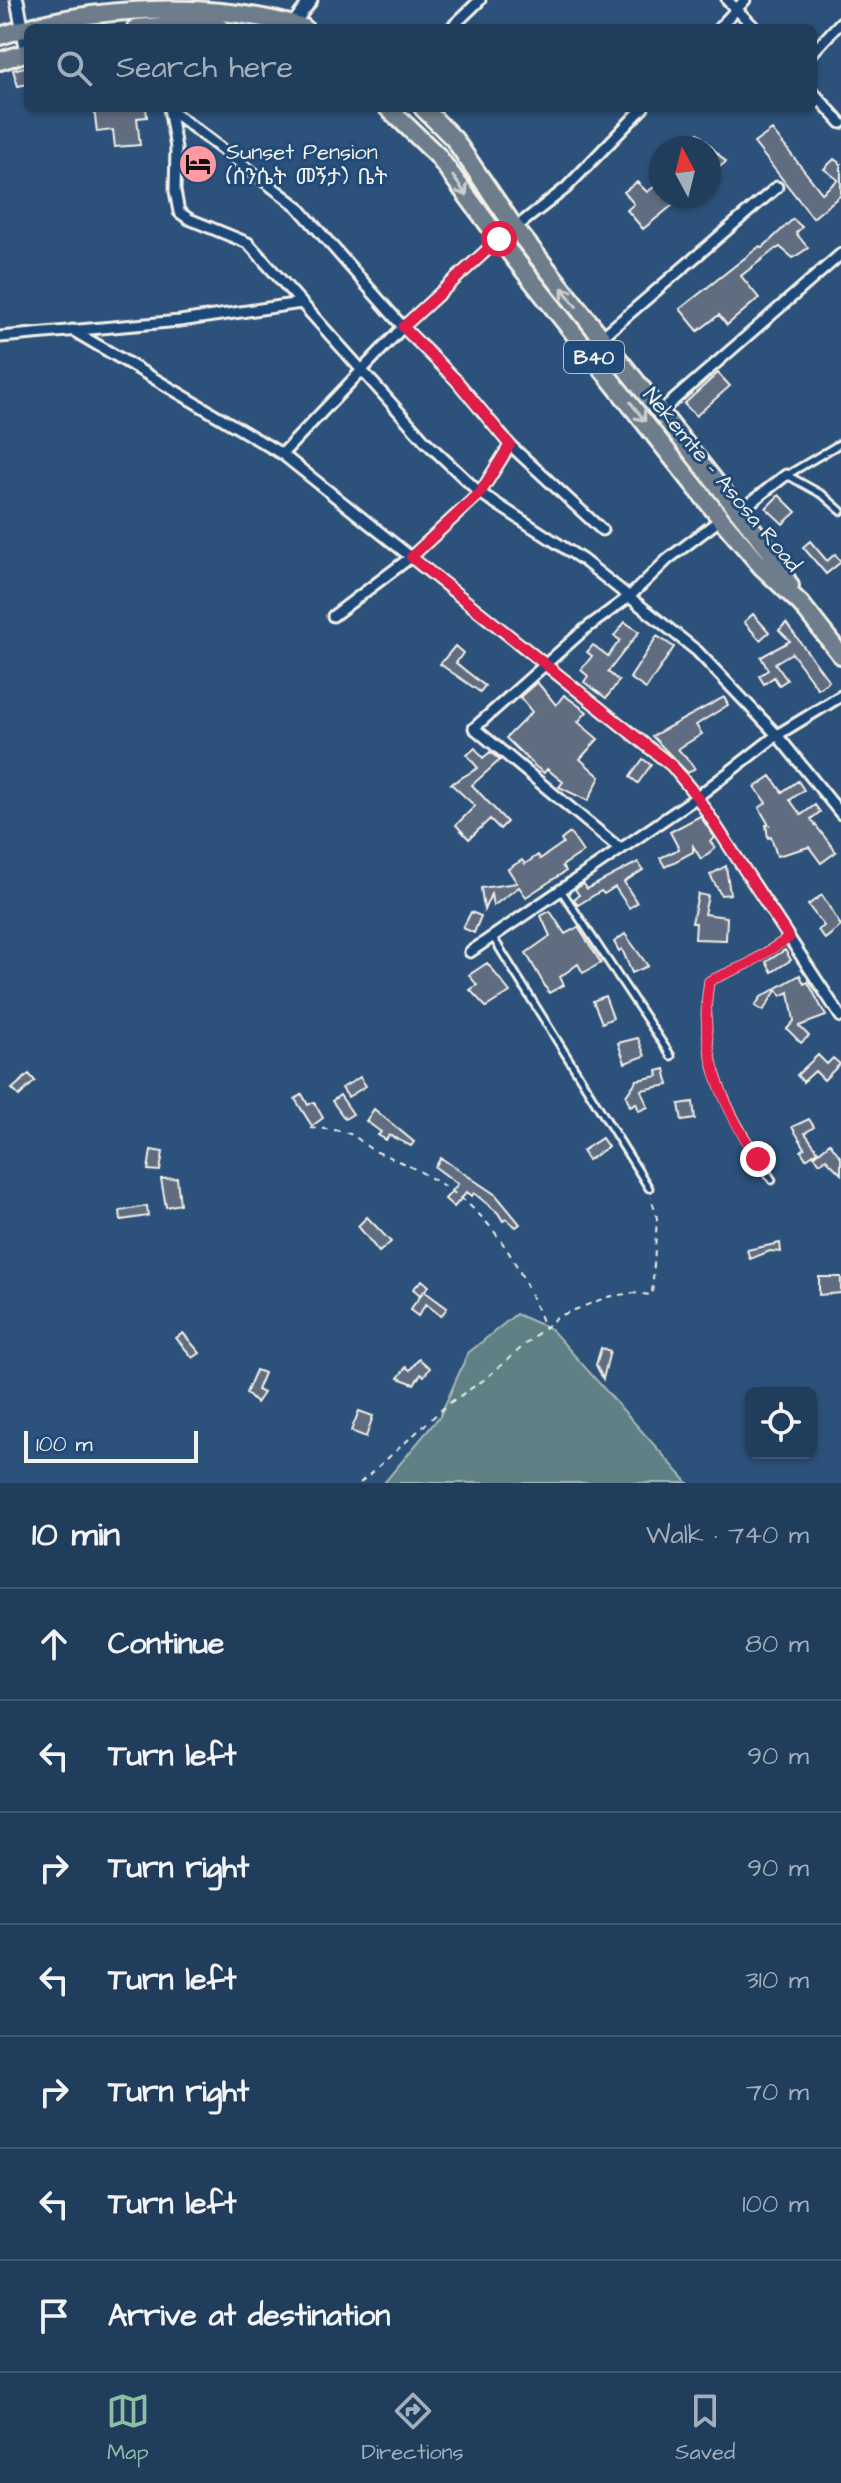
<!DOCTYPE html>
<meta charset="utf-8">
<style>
body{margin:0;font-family:"Architects Daughter","Noto Sans Ethiopic",sans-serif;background:#294462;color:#f1f3f6}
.controls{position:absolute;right:24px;bottom:24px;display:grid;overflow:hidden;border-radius:12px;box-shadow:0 2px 6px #0004}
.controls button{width:72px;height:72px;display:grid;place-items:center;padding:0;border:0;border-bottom:2px solid #3e5672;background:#213d5c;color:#f1f3f6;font:40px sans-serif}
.compass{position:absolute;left:649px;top:136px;width:72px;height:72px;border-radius:50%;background:#213d5c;box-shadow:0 2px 6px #0004;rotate:353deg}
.scale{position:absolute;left:24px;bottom:20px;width:174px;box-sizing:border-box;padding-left:8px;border:4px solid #f4f1e8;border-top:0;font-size:22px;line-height:28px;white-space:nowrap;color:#f4f1e8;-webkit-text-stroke:6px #1f4a7a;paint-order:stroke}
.stop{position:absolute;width:24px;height:24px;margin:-18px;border:6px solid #e11d48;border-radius:50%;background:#fff}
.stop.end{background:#e11d48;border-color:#fff;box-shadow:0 2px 8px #0008}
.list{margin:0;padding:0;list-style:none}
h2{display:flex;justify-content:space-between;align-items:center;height:104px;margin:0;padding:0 32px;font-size:34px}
h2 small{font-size:26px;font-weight:400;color:#a2aebb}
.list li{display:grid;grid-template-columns:52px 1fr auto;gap:24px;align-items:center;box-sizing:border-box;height:112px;padding:0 32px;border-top:2px solid #3e5672}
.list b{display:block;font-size:30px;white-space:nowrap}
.list em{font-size:26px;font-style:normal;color:#a2aebb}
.icon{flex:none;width:44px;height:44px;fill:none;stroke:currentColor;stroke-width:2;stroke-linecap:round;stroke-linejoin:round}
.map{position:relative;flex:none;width:841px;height:1483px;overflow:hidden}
.search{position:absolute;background:#213d5c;box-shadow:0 2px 6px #0004;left:24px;right:24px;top:24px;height:88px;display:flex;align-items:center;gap:20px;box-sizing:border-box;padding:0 28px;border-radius:12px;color:#a2aebb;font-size:30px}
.sheet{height:888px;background:#213d5c}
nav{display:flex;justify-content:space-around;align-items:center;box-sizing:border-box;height:112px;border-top:2px solid #3e5672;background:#213d5c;font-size:22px;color:#a2aebb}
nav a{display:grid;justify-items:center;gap:4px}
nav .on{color:#8abfa5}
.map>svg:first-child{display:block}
.built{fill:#3c597c}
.green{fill:#5f8084;stroke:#aab8b6;stroke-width:2}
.building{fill:#606c80;stroke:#f4f1e8;stroke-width:2}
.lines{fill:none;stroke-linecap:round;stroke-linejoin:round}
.service-casing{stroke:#f4f1e8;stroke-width:11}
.minor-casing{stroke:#f4f1e8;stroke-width:15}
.tertiary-casing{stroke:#f4f1e8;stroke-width:17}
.trunk-casing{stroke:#f4f1e8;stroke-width:22}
.path{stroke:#f4f1e8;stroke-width:2;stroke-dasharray:6 6;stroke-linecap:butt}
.service{stroke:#1f4a7a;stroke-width:5}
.minor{stroke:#1f4a7a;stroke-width:9}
.tertiary{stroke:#1f4a7a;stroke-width:11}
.trunk{stroke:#6d7d8c;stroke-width:16}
.oneway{stroke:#cccecc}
.route{stroke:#e11d48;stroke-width:10}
.labels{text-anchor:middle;stroke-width:6;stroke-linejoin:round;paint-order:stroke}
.shield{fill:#1f4a7a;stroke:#b4bfc7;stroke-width:2}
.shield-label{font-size:20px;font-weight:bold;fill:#f4f1e8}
.poi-label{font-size:22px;fill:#f4f1e8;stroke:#1f4a7a;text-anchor:start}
.street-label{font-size:22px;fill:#f4f1e8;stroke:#1f4a7a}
</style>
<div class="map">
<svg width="841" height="1483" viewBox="0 0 841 1483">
<rect width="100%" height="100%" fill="#2c517b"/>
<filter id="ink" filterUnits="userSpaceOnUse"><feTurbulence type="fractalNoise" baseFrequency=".0125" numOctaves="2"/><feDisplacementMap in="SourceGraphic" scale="16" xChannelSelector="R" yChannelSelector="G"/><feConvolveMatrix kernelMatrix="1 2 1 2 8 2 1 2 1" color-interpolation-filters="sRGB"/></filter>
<g filter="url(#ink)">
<path class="built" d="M0,0H12L16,43L0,49Z"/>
<path class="green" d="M516,1314L551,1329L688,1483H384L440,1416L468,1353Z"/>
<path class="building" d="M28,66V84L18,86L13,70Z
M94,108H146L147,117L137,118L140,145L115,147L113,130L97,132Z
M772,130L822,193L838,180L824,169L834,159L841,164V195L813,218L754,143Z
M698,133L726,162L709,175V148H681Z
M637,182L647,192L661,182V196H684L643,229L627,210L634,204L624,192Z
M793,219L802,227L796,233L808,248L793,258L780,247L774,250L741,276L759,298L727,325L719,315L698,331L680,309L760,246L762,248Z
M718,373L730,386L696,416L684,404Z
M779,495L796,512L783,524L766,508Z
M810,541L827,561L835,554L841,562L826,574L803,547Z
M753,614L769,632L760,640L744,622Z
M625,622L639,632L608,672L619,681L606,698L584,682L588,676L581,670L592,656L587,652L593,645L608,656L620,640L614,636Z
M786,623L829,681L818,689L792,653L775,663L787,680L779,685L774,677L764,684L759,676L768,670L761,657L790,641L779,630Z
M657,636L674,647L646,689L630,678Z
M455,646L463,653L456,663L485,686L480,692L440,664Z
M537,682L556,705L564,695L587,712L578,722L598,739L580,759L600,777L588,801L559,787L563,782L547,769L544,773L536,767L506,738L532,712L520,697Z
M724,697L728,705L696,725L702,734L678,749L695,768L688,773L652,736Z
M475,748L483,758L490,752L500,760L472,785L507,822L500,829L490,819L469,839L456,825L475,806L451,784L478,768L467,755Z
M643,759L651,765L638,783L630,777Z
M771,776L782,792L798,781L804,790L790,800L801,815L815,805L820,812L811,819L836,852L821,863L809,847L777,856L771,837L768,838L766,825H769L759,808L766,803L755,787Z
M700,816L715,838L710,841L715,848L701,859L693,846V852L665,867L660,858L679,849L670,832Z
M570,833L583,852L562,866L566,871L526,897L519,887L493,906L491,894L484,910L481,888L517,883L508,869L522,860L525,864L538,855L540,859L563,843L561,840Z
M638,862L643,870L624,882L637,903L629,908L615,887L604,894L601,891L578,905L574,899L579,895L575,889L584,884L587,889Z
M726,866L730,894L721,895L710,875Z
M698,894L708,896L704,914L727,917L726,940L695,939L696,923H692Z
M822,895L841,926L825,939L818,930L824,926L808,905Z
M550,911L565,934L578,927L601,963L583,973L578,964L560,977L564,985L549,993L526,953L550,936L541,916Z
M471,912L481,916L474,933L463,928Z
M625,934L648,966L632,973L622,949L619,951L614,942Z
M785,950L791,960L772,972L766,962Z
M487,963L510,992L486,1007L470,990L477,985L469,975Z
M800,975L804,984L808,982L826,1016L799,1026L809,1036L801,1043L787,1029L794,1021L789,992L781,996L777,989L763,1011L755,1006L761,997Z
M605,996L613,1018L602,1023L593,1001Z
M638,1038L645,1056L625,1063L618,1043Z
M818,1055L827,1064L833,1058L840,1064L824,1080L815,1071L803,1082L797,1075Z
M665,1069L669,1085L641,1090L648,1107L639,1111L636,1103L630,1106L626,1096L637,1080L658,1076L657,1071Z
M29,1074L35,1081L19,1096L12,1089Z
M360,1077L366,1086L348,1097L342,1088Z
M302,1094L308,1105L314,1102L323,1118L312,1126L295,1099Z
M340,1095L353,1114L345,1119L332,1101Z
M693,1102L695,1119L682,1121L679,1104Z
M374,1109L414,1142L411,1146L389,1135L386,1140L378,1135L381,1132L366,1121Z
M809,1119L814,1127L805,1133L818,1151L806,1159L801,1151L805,1148L792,1127Z
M602,1138L608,1147L588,1160L582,1151Z
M830,1143L841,1158V1174L826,1159L820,1163L814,1156Z
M151,1150L163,1152L160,1171L148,1170Z
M441,1158L496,1195L520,1224L516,1227L506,1219L503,1221L498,1213L474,1193L472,1196L467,1192L454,1207L445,1199L458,1184L435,1167Z
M177,1178L180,1204L166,1207L161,1179Z
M147,1206L148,1216L121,1220L120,1211Z
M367,1217L391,1242L379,1252L358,1226Z
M780,1243L781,1252L770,1251L750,1259L747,1250Z
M819,1277H841V1293L819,1295Z
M422,1280L429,1286L424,1291L447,1308L441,1316L426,1304L418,1316L410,1310L423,1292L420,1295L413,1289Z
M183,1333L200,1353L193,1358L176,1338Z
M601,1348L610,1351L603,1379L596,1365Z
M419,1359L430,1368L424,1376L421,1374L414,1384L398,1378L406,1367L410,1370Z
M256,1370L264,1373L257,1390L263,1393L256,1403L246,1393Z
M359,1411L373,1416L366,1437L351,1431Z"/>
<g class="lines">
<g class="service-casing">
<path id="service" d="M787,475L823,495L841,511
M787,475L841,443
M561,890L671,1056
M492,936L649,1188
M772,1180C729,1116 696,1060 709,981L748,964L788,938"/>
</g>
<g class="minor-casing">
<path id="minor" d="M727,0L755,28
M451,28L480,0
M719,28L745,0
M813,52L841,22
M813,92L841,123
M169,108L176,148L175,191L179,212L189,219L248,243L426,442L480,493L583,560L697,651L777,735L841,814
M169,109L297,206L403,327L456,380L510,445L602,530
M515,228L566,188L643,108
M72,330L282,454L672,766L697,797L841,1017
M0,337L180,321L301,303
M588,349L777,187
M660,412L841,254
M282,454L403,327L499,239
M737,513L786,475
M333,616L411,557L480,493L510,445
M620,849L474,728L584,630L630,596L668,559L721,519
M470,952L697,797L777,735L841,696"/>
</g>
<g class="tertiary-casing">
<path id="tertiary" d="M17,0L27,52
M291,27L311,0"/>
</g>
<g class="trunk-casing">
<path id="trunk" d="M136,28L196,23L221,28
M0,36C92,5 212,0 304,28
M0,61L28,52
M388,108L437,155L499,239L721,519L762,567L801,604L841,655
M423,108L454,139L515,228L770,551L790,586"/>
</g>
<path class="path" d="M310,1128C322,1129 341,1129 352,1135C361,1140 367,1148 377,1152C472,1190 508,1232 544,1327
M360,1483L448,1404L485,1379L557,1317L607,1297L632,1293L652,1295L657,1218L651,1197"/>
<use href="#service" class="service"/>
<use href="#minor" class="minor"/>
<use href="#tertiary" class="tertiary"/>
<use href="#trunk" class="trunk"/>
</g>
<defs><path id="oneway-shaft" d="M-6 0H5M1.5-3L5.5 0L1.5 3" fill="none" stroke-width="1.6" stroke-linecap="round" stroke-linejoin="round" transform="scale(2)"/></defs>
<g class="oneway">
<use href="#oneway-shaft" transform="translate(460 186) rotate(54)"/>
<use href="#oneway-shaft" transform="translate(569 297) rotate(-128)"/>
<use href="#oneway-shaft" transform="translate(638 412) rotate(52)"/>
</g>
</g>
<g class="lines" filter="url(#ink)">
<path class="route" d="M499,239L403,327L456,380L510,445L480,493L411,557L672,766L697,797L789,938L748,964L709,981C698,1048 721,1104 758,1159"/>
</g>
<defs>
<g id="hotel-disc" transform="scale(2)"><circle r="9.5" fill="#ff9aa2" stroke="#1f4a7a"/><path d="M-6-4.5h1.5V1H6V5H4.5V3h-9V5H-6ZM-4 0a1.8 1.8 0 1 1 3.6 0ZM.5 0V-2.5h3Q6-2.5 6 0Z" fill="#111"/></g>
</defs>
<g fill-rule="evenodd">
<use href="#hotel-disc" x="198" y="164"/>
</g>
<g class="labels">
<rect class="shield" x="564" y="341" width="60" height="32" rx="6"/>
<g class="shield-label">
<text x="594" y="364">B40</text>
</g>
<g class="poi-label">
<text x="226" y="159">Sunset Pension<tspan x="226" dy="25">(ሰንሴት መኝታ) ቤት</tspan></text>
</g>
<g class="street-label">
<text transform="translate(723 479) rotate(50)" y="8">Nekemte - Asosa Road</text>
</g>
</g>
</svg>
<div class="controls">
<button><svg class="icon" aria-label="locate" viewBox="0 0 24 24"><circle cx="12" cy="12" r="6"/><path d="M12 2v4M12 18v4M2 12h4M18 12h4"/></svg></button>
</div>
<svg class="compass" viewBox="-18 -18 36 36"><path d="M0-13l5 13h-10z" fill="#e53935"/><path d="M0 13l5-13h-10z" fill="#a2aebb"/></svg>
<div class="scale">100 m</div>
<div class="stop" style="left:499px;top:239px"></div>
<div class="stop end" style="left:758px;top:1159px"></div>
<div class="search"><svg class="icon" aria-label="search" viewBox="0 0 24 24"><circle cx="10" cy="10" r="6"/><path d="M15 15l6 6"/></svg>Search here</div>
</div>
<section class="sheet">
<h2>10 min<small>Walk · 740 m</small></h2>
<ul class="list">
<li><svg class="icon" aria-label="ahead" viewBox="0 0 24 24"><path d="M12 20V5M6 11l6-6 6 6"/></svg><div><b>Continue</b></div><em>80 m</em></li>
<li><svg class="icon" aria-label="left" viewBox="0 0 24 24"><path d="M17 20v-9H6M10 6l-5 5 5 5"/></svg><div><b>Turn left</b></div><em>90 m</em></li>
<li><svg class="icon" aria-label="right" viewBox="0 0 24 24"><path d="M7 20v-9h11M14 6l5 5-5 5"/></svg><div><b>Turn right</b></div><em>90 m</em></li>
<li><svg class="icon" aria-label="left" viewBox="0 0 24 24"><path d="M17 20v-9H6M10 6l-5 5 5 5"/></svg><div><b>Turn left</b></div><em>310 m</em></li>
<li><svg class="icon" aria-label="right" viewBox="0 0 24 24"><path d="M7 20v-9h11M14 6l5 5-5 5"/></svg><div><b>Turn right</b></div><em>70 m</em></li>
<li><svg class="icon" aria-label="left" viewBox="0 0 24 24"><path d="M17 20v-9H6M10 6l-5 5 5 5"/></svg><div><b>Turn left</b></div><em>100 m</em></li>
<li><svg class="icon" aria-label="arrive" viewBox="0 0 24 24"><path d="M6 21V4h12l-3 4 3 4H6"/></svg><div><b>Arrive at destination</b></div></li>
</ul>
</section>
<nav>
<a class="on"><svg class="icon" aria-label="map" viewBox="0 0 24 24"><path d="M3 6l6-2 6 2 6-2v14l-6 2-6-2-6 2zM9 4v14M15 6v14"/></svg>Map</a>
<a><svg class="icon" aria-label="directions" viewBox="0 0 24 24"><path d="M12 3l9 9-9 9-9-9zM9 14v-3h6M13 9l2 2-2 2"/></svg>Directions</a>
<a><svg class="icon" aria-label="saved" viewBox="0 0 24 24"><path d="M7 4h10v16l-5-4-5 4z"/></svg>Saved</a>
</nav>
